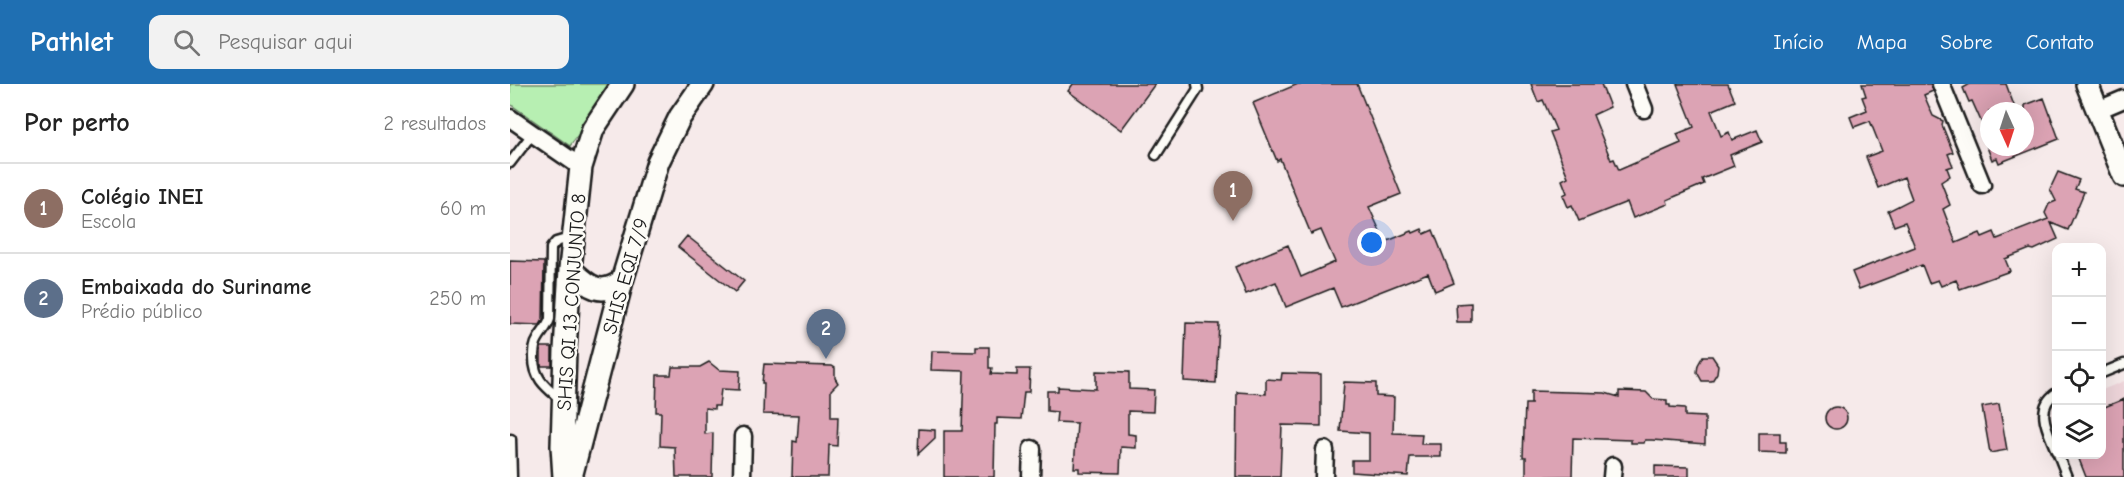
<!DOCTYPE html>
<html lang="pt">
<meta charset="utf-8">
<style>
body{margin:0;font-family:"Comic Neue",sans-serif;background:#f2f2f2;color:#222}
.controls{position:absolute;right:18px;bottom:18px;display:grid;overflow:hidden;border-radius:12px;box-shadow:0 6px 24px #0002}
.controls button{width:54px;height:54px;display:grid;place-items:center;padding:0;border:0;border-bottom:2px solid #e0e0e0;background:#fff;color:#222;font:30px sans-serif}
.compass{position:absolute;left:1470px;top:18px;width:54px;height:54px;border-radius:50%;background:#fff;box-shadow:0 6px 24px #0002;rotate:177deg}
.you{position:absolute;left:862px;top:159px;width:21px;height:21px;margin:-15px;border:4px solid #fff;border-radius:50%;background:#1a73e8;box-shadow:0 0 0 9px #1a73e833}
.badge{display:grid;place-items:center;width:39px;height:39px;border-radius:50%;background:#1f6fb2;color:#fff;font-size:20px;font-weight:700}
.pin{position:absolute;translate:-50% -50px;filter:drop-shadow(0 2px 3px #0008)}
.pin::after{content:'';position:absolute;top:32px;width:21px;height:18px;background:inherit;clip-path:polygon(0 0,100% 0,50% 100%)}
.list{margin:0;padding:0;list-style:none}
h2{display:flex;justify-content:space-between;align-items:center;height:78px;margin:0;padding:0 24px;font-size:26px}
h2 small{font-size:20px;font-weight:400;color:#767676}
.list li{display:grid;grid-template-columns:39px 1fr auto;gap:18px;align-items:center;box-sizing:border-box;height:90px;padding:0 24px;border-top:2px solid #e0e0e0}
.list b{display:block;font-size:22px;white-space:nowrap}
.list p{margin:0;font-size:20px;white-space:nowrap;color:#767676}
.list em{font-size:20px;font-style:normal;color:#767676}
.icon{flex:none;width:33px;height:33px;fill:none;stroke:currentColor;stroke-width:2;stroke-linecap:round;stroke-linejoin:round}
.map{position:relative;flex:none;width:1614px;height:393px;overflow:hidden}
header{display:flex;align-items:center;gap:36px;box-sizing:border-box;height:84px;padding:0 30px;background:#1f6fb2;color:#fff}
header strong{font-size:28px}
nav{display:flex;gap:33px;margin-inline-start:auto;font-size:21px}
.search{width:420px;height:54px;background:#f2f2f2;display:flex;align-items:center;gap:15px;box-sizing:border-box;padding:0 21px;border-radius:12px;color:#767676;font-size:22px}
main{display:flex}
aside{flex:1;background:#fff}
.map>svg:first-child{display:block}
.built{fill:#eed5da}
.green{fill:#b7efb2;stroke:#6a8667;stroke-width:1.5}
.building{fill:#dca3b4;stroke:#1c1c1c;stroke-width:1.5}
.lines{fill:none;stroke-linecap:round;stroke-linejoin:round}
.service-casing{stroke:#1c1c1c;stroke-width:13}
.minor-casing{stroke:#1c1c1c;stroke-width:21}
.tertiary-casing{stroke:#1c1c1c;stroke-width:26}
.service{stroke:#fdfcf7;stroke-width:8}
.minor{stroke:#fdfcf7;stroke-width:16}
.tertiary{stroke:#fdfcf7;stroke-width:21}
.labels{text-anchor:middle;stroke-width:5;stroke-linejoin:round;paint-order:stroke}
.street-label{font-size:20px;fill:#1c1c1c;stroke:#fdfcf7}
</style>
<header>
<strong>Pathlet</strong>
<div class="search"><svg class="icon" aria-label="search" viewBox="0 0 24 24"><circle cx="10" cy="10" r="6"/><path d="M15 15l6 6"/></svg>Pesquisar aqui</div>
<nav><a>Início</a><a>Mapa</a><a>Sobre</a><a>Contato</a></nav>
</header>
<main>
<aside>
<h2>Por perto<small>2 resultados</small></h2>
<ul class="list">
<li><span class="badge" style="background:#8d6e63">1</span><div><b>Colégio INEI</b><p>Escola</p></div><em>60 m</em></li>
<li><span class="badge" style="background:#5c6f8a">2</span><div><b>Embaixada do Suriname</b><p>Prédio público</p></div><em>250 m</em></li>
</ul>
</aside>
<div class="map">
<svg width="1614" height="393" viewBox="0 0 1614 393">
<rect width="100%" height="100%" fill="#f6eaea"/>
<filter id="ink" filterUnits="userSpaceOnUse"><feTurbulence type="fractalNoise" baseFrequency=".0167" numOctaves="2"/><feDisplacementMap in="SourceGraphic" scale="12" xChannelSelector="R" yChannelSelector="G"/><feConvolveMatrix kernelMatrix="1 2 1 2 8 2 1 2 1" color-interpolation-filters="sRGB"/></filter>
<g filter="url(#ink)">
<path class="built" d="M1614,297V341L1603,346L1592,315V306Z"/>
<path class="green" d="M0,0H105L60,62L0,20Z"/>
<path class="building" d="M563,0H645L611,46L558,7Z
M788,0H847L891,110L859,123L875,158L902,147L903,149L912,145L914,150L923,146L944,199L925,207L918,189L831,223L823,204L776,223L766,198L736,210L725,183L778,161L791,193L825,178L811,146L801,150L770,75L767,77L743,19Z
M1021,0H1091L1100,23L1083,31L1101,76L1104,75L1109,86L1171,59L1167,50L1184,43L1167,0H1218L1225,17L1201,27L1211,52L1219,48L1222,56L1247,46L1252,58L1220,71L1224,82L1192,95L1194,100L1157,116L1158,120L1123,134L1117,118L1069,137L1062,121L1058,123L1053,111L1057,109L1052,96L1058,93L1040,48L1046,46L1033,16L1028,18Z
M1352,0H1421L1423,7L1414,11L1423,32L1433,37L1432,41L1443,68L1438,70L1443,82L1437,84L1440,92L1431,98L1440,121L1433,125L1446,159L1470,149L1472,153L1484,148L1487,155L1538,135L1535,129L1539,120L1546,117L1540,105L1548,88L1569,96L1565,105L1574,108L1558,146L1541,139L1548,155L1524,166L1520,165L1495,175L1500,187L1450,205L1446,196L1431,202L1428,196L1419,199L1412,181L1349,205L1342,188L1405,163L1395,138L1384,142L1378,127L1402,115L1394,93L1368,104L1356,73L1372,67L1360,37L1344,43L1340,33L1357,26L1352,13L1356,12Z
M1460,0H1496L1505,24L1498,27H1479V55L1462,17L1459,18L1453,4Z
M1534,14L1549,55L1489,79L1487,74L1482,76L1477,63H1515V21Z
M177,152L234,197L225,208L168,163Z
M0,177L34,178L33,236L30,241L0,240Z
M961,219V238H947L946,220Z
M676,239L709,240L706,299L674,297Z
M31,263H42V282H31Z
M466,263H479V284H482L481,290L507,291V285H520L519,308H514L511,335L487,334V340H485L484,393H434V347H452L454,287L421,286L422,267L466,268Z
M1193,272H1202L1208,281L1207,289L1202,297H1192L1187,288L1188,281Z
M199,278L209,286L230,287L229,306L211,305L209,322H204V325L195,324V350L203,349L202,393H166L165,363L150,362L151,328H146L147,291H161L162,283H190Z
M254,280L322,282L325,284V294L328,299L321,306V333H328L327,362L319,361L318,393H282L283,357L287,358L289,331L253,330L254,299H252Z
M586,287L619,288V305L644,306L643,328L618,327V350L626,351V364L611,363L610,389L569,388V384H564L567,339L546,338L547,328L537,327V307H548V303L586,305Z
M772,289L811,290V342L772,341L770,393H726L727,308L756,310V295L771,296Z
M834,298L866,299V312L884,313L883,349L912,350L911,360H931V373H900L898,392L842,388V376H859V349L830,347Z
M1021,307L1095,309L1109,313V307L1136,308L1143,315L1157,316V321H1160V323L1175,324V332L1195,333V360L1142,356H1135L1134,359H1121V356L1063,354L1062,392L1016,393V373H1013L1015,320H1021Z
M1614,315V393H1576L1567,370H1592V324Z
M1489,320L1497,366L1480,369L1472,323Z
M1315 334a11 11 0 1 1 22 0a11 11 0 1 1-22 0Z
M409,345L425,346V354L408,370Z
M1249,349H1270V358H1276V369L1249,368Z
M1145,382L1179,383V393H1145Z"/>
<g class="lines">
<g class="service-casing">
<path id="service" d="M646,71L688,5L687,0
M0,79L23,49
M1592,289L1614,280
M1546,309C1524,324 1538,347 1546,367
M51,316C36,303 24,295 24,274C24,267 24,261 28,255C32,248 37,244 40,235L41,164L46,158L63,153
M1,355L2,393
M1548,370L1557,393"/>
</g>
<g class="minor-casing">
<path id="minor" d="M1124,0L1134,25
M1431,0L1472,101
M1588,26L1614,15
M0,34L71,83
M232,393L233,352
M521,393L522,365
M814,393L815,366
M1102,393L1103,382"/>
</g>
<g class="tertiary-casing">
<path id="tertiary" d="M1577,0L1614,92
M60,185C78,201 89,214 112,197
M54,393L52,362L55,266L60,185L71,83L83,45L113,0
M61,393L112,197L148,78L170,33L193,0"/>
</g>
<use href="#service" class="service"/>
<use href="#minor" class="minor"/>
<use href="#tertiary" class="tertiary"/>
</g>
</g>
<g class="labels">
<g class="street-label">
<text transform="translate(115 192) rotate(-74)" y="7">SHIS EQI 7/9</text>
<text transform="translate(61 218) rotate(-86)" y="7">SHIS QI 13 CONJUNTO 8</text>
</g>
</g>
</svg>
<div class="controls">
<button>+</button>
<button>−</button>
<button><svg class="icon" aria-label="locate" viewBox="0 0 24 24"><circle cx="12" cy="12" r="6"/><path d="M12 2v4M12 18v4M2 12h4M18 12h4"/></svg></button>
<button><svg class="icon" aria-label="layers" viewBox="0 0 24 24"><path d="M12 4l9 5-9 5-9-5zM3 14l9 5 9-5"/></svg></button>
</div>
<svg class="compass" viewBox="-18 -18 36 36"><path d="M0-13l5 13h-10z" fill="#e53935"/><path d="M0 13l5-13h-10z" fill="#767676"/></svg>
<div class="you"></div>
<div class="pin badge" style="left:723px;top:137px;background:#8d6e63">1</div>
<div class="pin badge" style="left:316px;top:275px;background:#5c6f8a">2</div>
</div>
</main>
